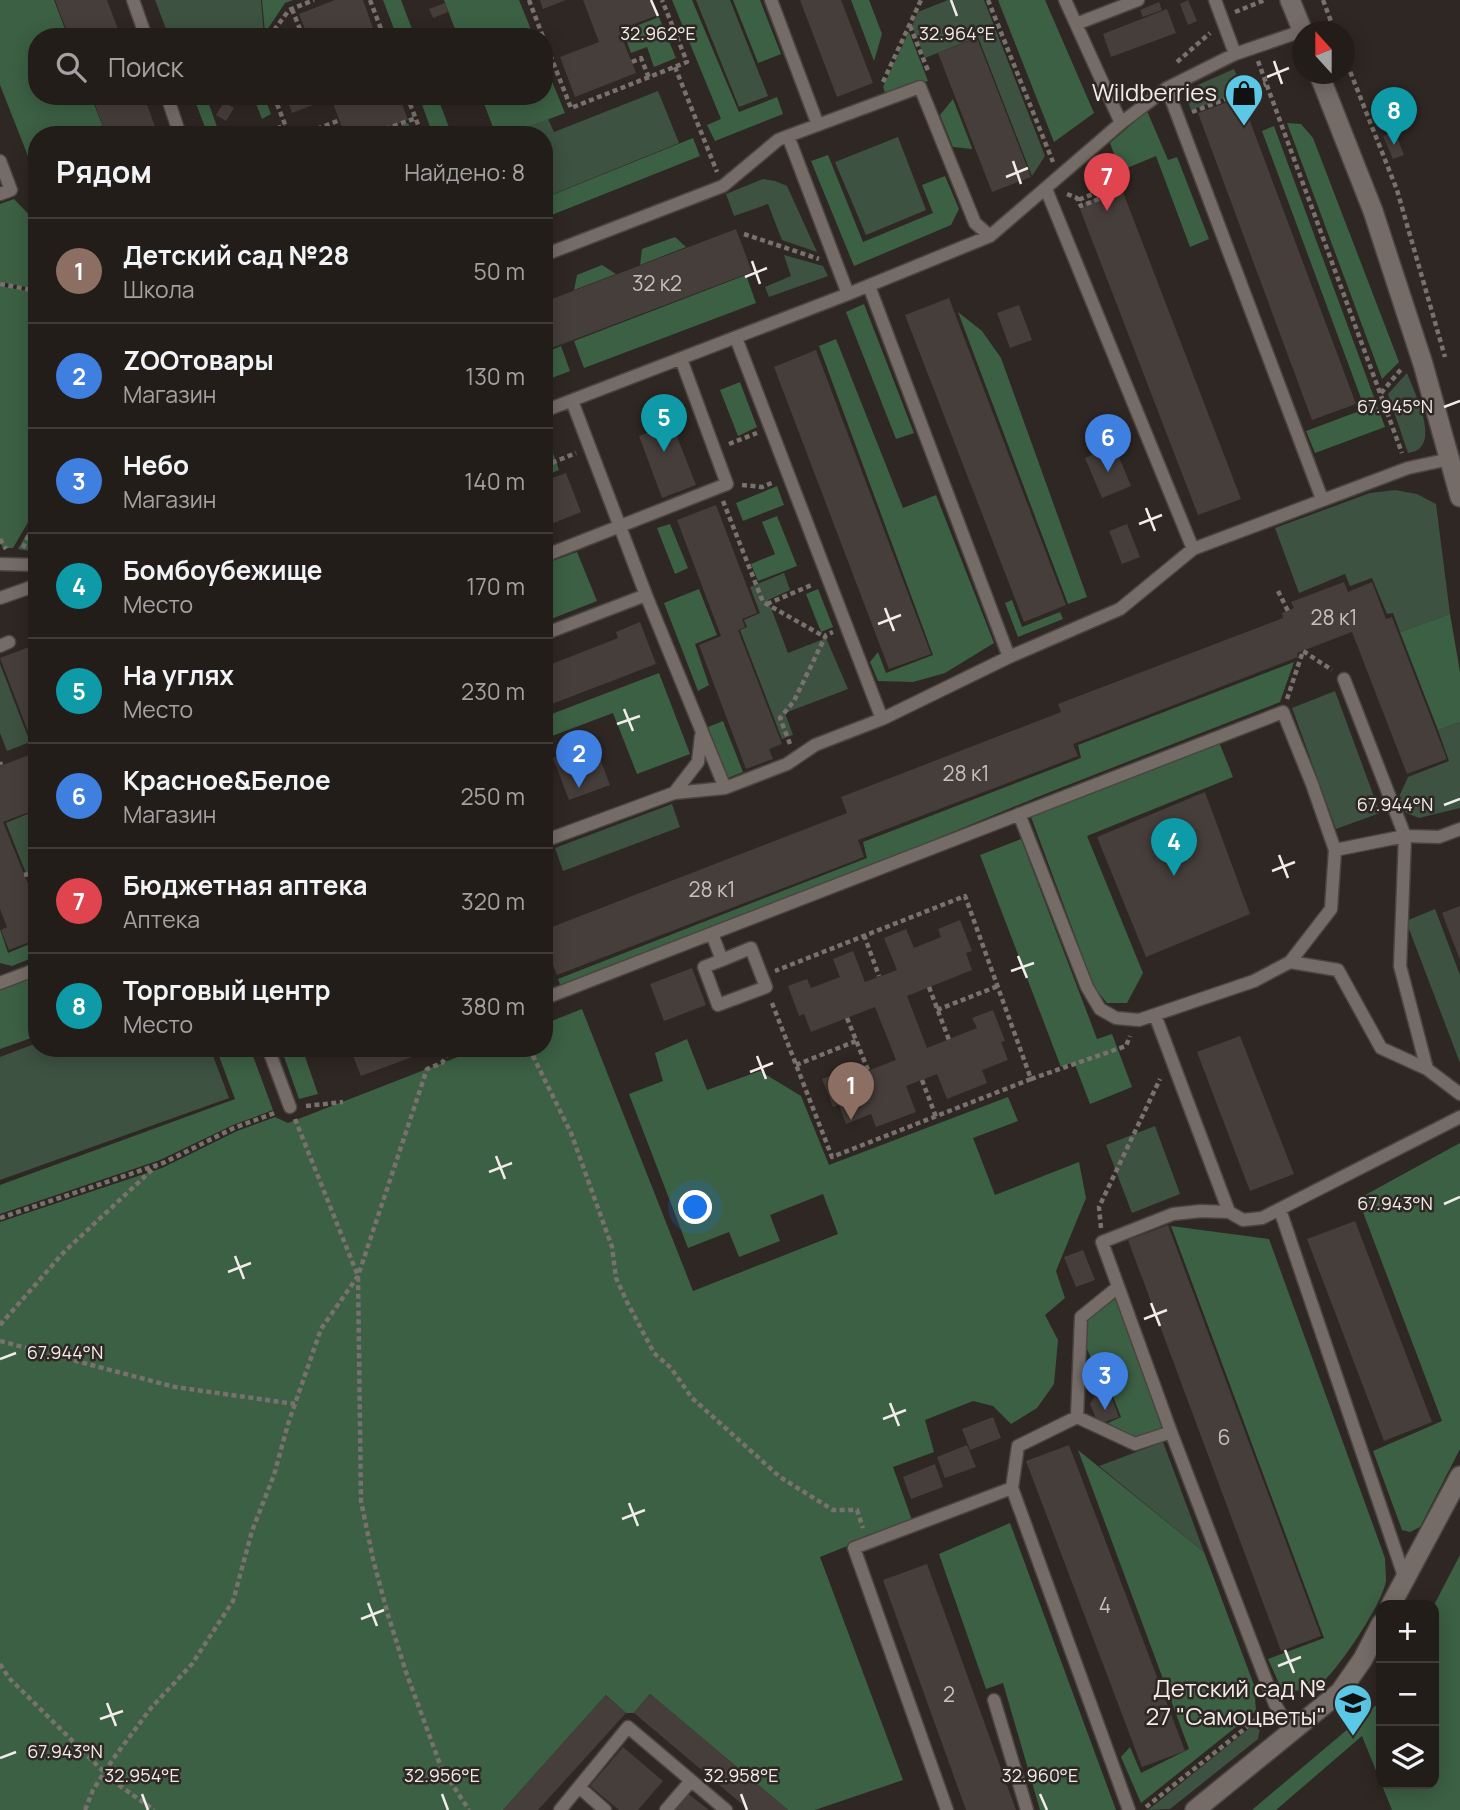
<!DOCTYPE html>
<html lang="ru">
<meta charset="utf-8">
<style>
body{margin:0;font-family:Manrope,sans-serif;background:#2f2a27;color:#f1f3f6}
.controls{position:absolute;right:21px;bottom:21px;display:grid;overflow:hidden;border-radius:14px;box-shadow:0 4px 18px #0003}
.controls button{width:63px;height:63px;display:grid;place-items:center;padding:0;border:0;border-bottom:2px solid #403b39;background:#231d1a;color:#f1f3f6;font:35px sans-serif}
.compass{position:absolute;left:1292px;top:21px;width:63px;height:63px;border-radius:50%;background:#231d1a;box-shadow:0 4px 18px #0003;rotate:339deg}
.you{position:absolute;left:696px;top:1208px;width:24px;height:24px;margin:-18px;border:5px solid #fff;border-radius:50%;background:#1a73e8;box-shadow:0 0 0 10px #1a73e833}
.badge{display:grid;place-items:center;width:46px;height:46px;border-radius:50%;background:#bca0f2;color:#fff;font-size:23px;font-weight:700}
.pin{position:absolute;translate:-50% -58px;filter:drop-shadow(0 2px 4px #0008)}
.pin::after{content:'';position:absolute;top:37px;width:24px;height:21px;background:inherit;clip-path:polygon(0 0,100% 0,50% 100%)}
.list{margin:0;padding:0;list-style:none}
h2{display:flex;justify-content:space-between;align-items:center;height:91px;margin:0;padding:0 28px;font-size:30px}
h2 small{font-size:23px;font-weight:400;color:#a3a2a2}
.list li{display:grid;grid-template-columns:46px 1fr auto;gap:21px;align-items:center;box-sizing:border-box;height:105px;padding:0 28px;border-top:2px solid #403b39}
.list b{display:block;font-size:26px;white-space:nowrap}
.list p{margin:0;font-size:23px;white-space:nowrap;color:#a3a2a2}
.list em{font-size:23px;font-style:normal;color:#a3a2a2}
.icon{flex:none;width:38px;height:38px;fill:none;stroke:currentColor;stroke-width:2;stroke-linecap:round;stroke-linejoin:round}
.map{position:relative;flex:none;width:1460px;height:1810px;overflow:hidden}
.search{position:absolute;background:#231d1a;box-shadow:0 4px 18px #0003;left:28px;top:28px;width:525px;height:77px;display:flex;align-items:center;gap:18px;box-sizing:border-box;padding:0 24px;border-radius:28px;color:#a3a2a2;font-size:26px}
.panel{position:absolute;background:#231d1a;box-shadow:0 4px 18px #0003;left:28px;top:126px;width:525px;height:931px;border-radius:28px}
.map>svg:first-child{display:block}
.green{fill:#3d5241}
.forest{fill:#3c6044}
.building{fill:#463e3a}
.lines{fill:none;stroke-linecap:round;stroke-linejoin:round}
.service-casing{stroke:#4b4541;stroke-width:15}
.minor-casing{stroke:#4b4541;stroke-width:22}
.secondary-casing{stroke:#4b4541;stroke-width:22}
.path{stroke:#78716d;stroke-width:4.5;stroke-dasharray:5 3.5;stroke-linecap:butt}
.service{stroke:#756c67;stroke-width:12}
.minor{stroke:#756c67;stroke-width:19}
.secondary{stroke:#756c67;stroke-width:19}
.ticks{fill:none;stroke:#f1ece9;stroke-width:2.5}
.labels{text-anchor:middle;stroke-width:5;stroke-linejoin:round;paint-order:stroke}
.number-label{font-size:21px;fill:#c6c0bd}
.poi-label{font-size:24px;fill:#f1ece9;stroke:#2f2723;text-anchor:end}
.ticks-label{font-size:18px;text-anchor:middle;fill:#f1ece9;stroke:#2f2723;stroke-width:5;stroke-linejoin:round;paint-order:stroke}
</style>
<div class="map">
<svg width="1460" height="1810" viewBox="0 0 1460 1810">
<rect width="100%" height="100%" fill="#2f2723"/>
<path class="green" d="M155,0H261L264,35L169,37Z
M696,0H730L768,96L739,107Z
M948,0H984L1045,156L1032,176L978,37L925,58L912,26L918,12Z
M1234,69L1243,91L1191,110L1184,91Z
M658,91L679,143L551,195L544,178V135H528L525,128L548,119L554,132Z
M898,137L926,210L866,235L835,162Z
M763,179L775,181L787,186L817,252L782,240L768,204L734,216L726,194Z
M784,255L823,266L828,276L769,297L765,287L791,276Z
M1407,373C1414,392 1444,449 1408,453L1388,394Z
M1395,490L1417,494L1436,504L1450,614L1400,632L1393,613L1387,614L1372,578L1350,586L1345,574L1299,593L1275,528L1370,493Z
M784,573L790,590L768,600L788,653L826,638L848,689L785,713L793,735L782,739L740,630L747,627L744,620L760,613L750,587Z
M0,664L30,742L7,751L0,733Z
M1335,691L1380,813L1336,829L1292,708Z
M1460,722V808L1419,818L1406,813L1398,799L1408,777L1449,761L1438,730Z
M672,804L680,827L563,871L555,848Z
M37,810V890L33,891L6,823Z
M1435,909L1460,975V1063L1406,921Z
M37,1043V1048H210L229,1098L0,1180V1057Z
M1155,1126L1180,1194L1132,1213L1106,1145Z
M1163,1442L1204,1552L1099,1466Z
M1262,1718L1258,1739L1170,1809L1148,1810Z"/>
<path class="forest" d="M0,0H54L68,37H37V96H91L106,135H37V179L0,85Z
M262,0H293L285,3L265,33Z
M383,0H401L415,37H397Z
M444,0H519L534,37H458Z
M672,0H692L739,112L777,97L783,114L715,141L707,125L721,119Z
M733,0H760L781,54L758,63Z
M851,0H869L882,34L874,61Z
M998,0H1045L1094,113L1054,142Z
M659,17L676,58L654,67L647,47L631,53L623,31Z
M909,32L928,81L886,95L883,87Z
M544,62L565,113L525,128L527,135H496L481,96H544Z
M193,96H206L220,135H208Z
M253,96H264L271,114L262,119Z
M419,96H437L452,135H433Z
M953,99L972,148V149L953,147L940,115Z
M1147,111L1168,160L1177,157L1209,239L1190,247L1156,156L1120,171L1110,143Z
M408,123L413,135H379Z
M1287,123L1301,124L1313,138L1399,362L1382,379Z
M1274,126L1385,427L1315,453L1306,431L1365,409L1262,131Z
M693,138L700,156L544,218V178L552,195Z
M828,155L863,242L933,213L922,185L945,176L959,209L951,225L854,266L811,161Z
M14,199L37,223V289L0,282V204Z
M675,237L686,247L640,265L642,249Z
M602,265L616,274L574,290L577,275Z
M746,275L756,303L584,368L574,341Z
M0,286L37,293V507L13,548H3L0,542Z
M864,304L914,433L896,439L846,312Z
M958,312L982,331L1001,358L1087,597L1068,604Z
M836,339L903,508L936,495L994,643L945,673L913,682L878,681L870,662L878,652L886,673L933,655L819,346Z
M561,346L570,371L544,381V353Z
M740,382L757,427L738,436L720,390Z
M545,430L559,470L544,476V431Z
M777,486L784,505L743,521L736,503Z
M37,516V552L18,549Z
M777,516L797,566L758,581L751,564L775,554L762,522Z
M670,524L688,568L675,574L657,528Z
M577,552L597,601L551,619L544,601V564Z
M699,589L717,635L695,644L709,685L698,691L664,603Z
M818,589L833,627L821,632L806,594Z
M1012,600L1022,627L1060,612L1063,619L1018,637L1005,603Z
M1450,614L1460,672V722L1438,730L1400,632Z
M1294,662L1280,702L1040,796L871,866L561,987L558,979L867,858L863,842L1081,758L1078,745Z
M659,673L690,754L637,774L613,713L544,739V717Z
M723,721L743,772L728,778L708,727Z
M1219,742L1233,777L1087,836L1143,973L1127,1003H1107L1094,987L1031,817Z
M1021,839L1097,1039L1112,1034L1132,1087L1090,1104L1074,1062L1061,1067L980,855Z
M0,929L8,953L37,941V956L12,966L0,963Z
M37,976V1036L0,1049V990Z
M582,1009L693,1291L838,1234L823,1194L770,1215L780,1241L739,1257L729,1232L688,1248L629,1094L663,1081L655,1053L687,1039L707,1090L760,1071L801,1096L829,1165L1008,1097L1018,1121L973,1138L995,1195L1079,1162L1086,1198L1056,1271L1065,1298L1045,1315L1058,1340L1054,1384L1037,1408L1011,1424L993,1406L973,1401L925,1420L934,1452L893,1467L912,1520L820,1557L903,1780L815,1810H788L650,1694L634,1713H626L606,1695L503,1810H0V1222L162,1168L237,1131L275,1117L288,1123L481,1048H544V1024Z
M216,1048H250L273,1110L233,1125L160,1160L0,1214V1185L235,1099Z
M281,1048H302L318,1094L299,1099Z
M1460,1143V1449L1420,1527L1410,1532L1402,1530L1373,1451L1442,1421L1358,1199Z
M1171,1226L1269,1239L1385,1558C1385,1565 1386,1573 1386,1580C1384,1602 1336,1674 1318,1686C1307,1693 1292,1691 1281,1688L1268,1659L1324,1638Z
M1116,1298L1163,1427L1134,1438L1108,1423L1121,1417L1110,1389L1105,1390L1087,1349L1086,1320Z
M1078,1450L1204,1552L1254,1685L1256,1711L1141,1803L1121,1757L1130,1747L1141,1773L1189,1749Z
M1010,1523L1116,1810H1040L1003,1683L986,1689L939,1554Z
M1460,1555V1810H1392L1362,1736L1276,1810H1252L1381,1701V1784H1434V1605Z"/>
<path class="building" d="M55,0H107L121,37H69Z
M335,0H363L374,31L359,37H308L299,14Z
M540,0H566L543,9Z
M583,0H652L658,15L619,30L636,73L575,97L560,57L599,42Z
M800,0H841L873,83L837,97Z
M1188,0L1197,21L1188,25L1180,4Z
M1159,2L1162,10L1143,17L1140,10Z
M445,3L448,12L433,18L429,9Z
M1167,9L1176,33L1111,57L1103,34Z
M977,38L1031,177L992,192L938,53Z
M92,96H144L158,135H106Z
M286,96H399L408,120L370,135H345L331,98L292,113Z
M1241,97L1356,404L1312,420L1198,113Z
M224,102L234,108L226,121L216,115Z
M492,127L495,135H472V134Z
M1395,132L1404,155L1393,159L1383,136Z
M1116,190L1118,194L1123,192L1241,499L1198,515L1080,209L1085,207L1084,203Z
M736,229L752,272L544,351V302Z
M949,298L1066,605L1024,622L905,315Z
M1019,305L1032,340L1010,348L997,313Z
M816,350L931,654L889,669L774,367Z
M672,424L696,485L662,498L639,436Z
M1114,445L1131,486L1102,498L1085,458Z
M566,473L581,512L551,524L549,519L544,521V481Z
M716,505L757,613L742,619L745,627L738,630L782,744L769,749L773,759L746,769L699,645L721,636L677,520Z
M1127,524L1140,557L1122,564L1109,531Z
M1344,582L1348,592L1372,582L1386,619L1392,617L1447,759L1407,774L1352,632L1297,653L1298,657L1073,744L1078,756L858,840L864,857L557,975L544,943V930L847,813L841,797L1061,712L1058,704L1283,618L1282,613L1294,608L1291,602Z
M640,622L656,664L544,707V667L618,638L616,632Z
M37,644V740L35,735L30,737L0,658Z
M594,743L610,785L569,800L553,758Z
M37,752V809L3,822L32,894L37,892V939L9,950L1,930L7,927L0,909V766Z
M1205,792L1250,914L1146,957L1097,837Z
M1460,906V960L1442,913Z
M960,920L972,951L966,953L972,970L907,996L927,1048L977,1028L972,1018L993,1010L1005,1041L1001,1042L1008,1060L982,1070L987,1083L947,1099L937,1074L906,1086L916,1112L876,1127L871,1114L846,1124L839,1105L833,1107L822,1079L843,1071L846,1079L896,1060L875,1007L811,1032L804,1014L799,1016L788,986L807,979L811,988L840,977L833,959L853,951L865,982L897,970L884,938L906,929L914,948L941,937L938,929Z
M692,968L706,1005L664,1021L650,984Z
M1240,1036L1294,1174L1250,1191L1197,1052Z
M350,1048H427L428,1051L361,1076Z
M1355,1221L1432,1422L1384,1441L1307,1239Z
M1168,1225L1321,1636L1281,1651L1128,1240Z
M1083,1250L1095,1280L1076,1287L1064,1257Z
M1109,1391L1119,1417L1102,1423L1097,1421L1090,1404L1094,1397Z
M993,1417L1001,1438L970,1450L962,1429Z
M967,1445L976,1467L945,1478L937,1457Z
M1069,1445L1185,1751L1142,1767L1026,1461Z
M935,1464L943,1487L911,1499L903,1477Z
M927,1564L1016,1810H966L883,1580Z
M650,1694L788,1810H749L634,1713Z
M606,1695L626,1713L538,1810H503Z
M623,1747L663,1781L638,1810H619L590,1786Z
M687,1793L709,1810H674Z"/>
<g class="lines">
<g class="service-casing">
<path id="service" d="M133,0L146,37
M771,0L818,125
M1065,0L1121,123
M1215,0L1235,54
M1076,24L1138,0
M1167,88L1322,499
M167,96L180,135
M788,136L920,87L975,223L990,236
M0,161L11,190L0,194
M1046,189L1193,549
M544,255L723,186L778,140L788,136L848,294
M869,286L1009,657
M736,338L882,719
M572,401L646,595L725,788
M544,411L848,294L990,236L1121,123L1167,88L1235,54L1302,31
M544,556L727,484L681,359
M0,564L37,565
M0,598L37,585
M544,634L646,595
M0,646L9,642
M1344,679L1405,836L1400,966L1427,1069
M674,793L698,762L701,736
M1019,814L1087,987L1100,1009L1116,1018L1139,1020L1254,981L1290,962L1338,970L1381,1048L1427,1069L1460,1094
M544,841L674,793L725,788L787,764L815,745L882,719L1009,657L1120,609L1193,549L1408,468L1450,459
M712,934L722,960L751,948L766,987L718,1005L704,967L722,960
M1290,962L1331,909L1335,850
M0,983L37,969
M544,986L548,997L1283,712L1312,784L1335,850L1405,836L1439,837L1460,829
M1155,1015L1229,1212L1243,1220L1262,1218L1460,1117
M268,1048L290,1107
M1280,1210L1405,1579
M1229,1212L1201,1211L1173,1214L1102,1242L1171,1432L1275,1704L1291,1733
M1077,1417L1081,1317L1118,1287
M1012,1488L1018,1446L1077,1417L1135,1444L1171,1432
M994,1700L1027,1810
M579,1787L605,1810
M560,1810L628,1727L726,1810
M666,1810L690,1782
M947,1810L854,1548L1012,1488L1129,1810"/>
</g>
<g class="minor-casing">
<path id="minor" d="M1391,1605L1460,1476
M1195,1810L1340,1692L1363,1659L1381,1624"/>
</g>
<g class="secondary-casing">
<path id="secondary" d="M1290,0L1303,32
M1319,74L1373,211L1423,364L1460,497"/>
</g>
<path class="path" d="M370,0L384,37
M529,0L543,37
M988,0L1053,162
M1323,0L1335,32
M292,9L303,37
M1235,12L1265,0
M910,26L929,73
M269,37L289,10L314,0
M363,37L382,30
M544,39L571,108L687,62L662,0
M1344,56L1397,190L1445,357
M1258,61L1402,453
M632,62L641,58L649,78
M1177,62L1210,33
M675,67L717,172
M883,82L921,0
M1243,93L1252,115L1248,116
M274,96L289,135
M407,96L422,135
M1192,112L1266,84
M377,132L416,118
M261,135L285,125
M301,135L340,120
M1067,194L1077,198L1081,206L1119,191L1116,185L1078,200
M744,234L819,259
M0,284L37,291
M1381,393L1403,367
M729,444L757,433
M544,466L576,453
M742,485L762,487L774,482
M723,501L763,602L825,637
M0,539L6,549
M23,548L37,516
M1278,591L1288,611
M767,604L814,584
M1287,699L1303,651L1332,670
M790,744L780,718L794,701L826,635L833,632
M0,762L1,765
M24,875L28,874
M864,935L879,976
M929,987L949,1040
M772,1003L832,1157L1031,1079L965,896L775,971
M937,1010L998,986
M847,1018L868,1070
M529,1048L571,1133L612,1247L616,1278L627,1302L654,1353L671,1368L692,1398L780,1477L833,1510H857L863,1528
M796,1065L856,1041
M1031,1079L1126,1046L1130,1036
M922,1080L936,1117
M306,1106L343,1102
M295,1119L358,1276L361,1501L373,1559L388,1615L406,1672L441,1767L469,1810
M0,1218L163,1163L234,1128L277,1112
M1101,1228L1099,1207L1160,1079
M0,1325L64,1252L156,1166
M0,1341L175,1387L295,1404
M0,1664L9,1678L113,1781L154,1810
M1146,1807L1262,1715
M85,1810L93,1790L113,1759L151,1708L192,1664L233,1601L252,1531L274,1475L288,1424L321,1329L358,1276L427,1069L442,1063L451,1048"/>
<use href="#service" class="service"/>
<use href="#minor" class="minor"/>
<use href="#secondary" class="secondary"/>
</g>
<path class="ticks" d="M651,0L658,16M951,0L957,16M1274,61L1282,84M1267,77L1289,68M1013,161L1021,184M1006,177L1028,168M752,261L760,284M745,277L767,268M1444,407L1460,401M1146,508L1155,531M1139,524L1162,515M885,608L894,631M878,624L901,615M624,709L633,731M617,724L640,716M1444,805L1460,799M1279,855L1288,878M1272,871L1295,862M1018,956L1027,978M1011,971L1034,963M757,1056L766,1079M750,1072L773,1063M496,1156L505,1179M489,1172L512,1163M1444,1204L1460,1197M235,1256L244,1279M228,1272L251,1263M1151,1303L1160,1326M1144,1319L1167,1310M0,1359L16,1353M890,1403L899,1426M883,1419L906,1410M629,1503L638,1526M622,1519L645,1510M368,1603L377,1626M361,1619L384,1610M1285,1650L1294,1673M1278,1666L1301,1657M107,1703L116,1726M100,1719L123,1711M0,1758L16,1752M142,1794L148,1810M442,1794L448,1810M741,1794L747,1810M1040,1794L1047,1810"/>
<defs>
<g id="shop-pin" transform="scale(2.0125)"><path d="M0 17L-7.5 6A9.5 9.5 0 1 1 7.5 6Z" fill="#5bc8e7" stroke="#2f2723"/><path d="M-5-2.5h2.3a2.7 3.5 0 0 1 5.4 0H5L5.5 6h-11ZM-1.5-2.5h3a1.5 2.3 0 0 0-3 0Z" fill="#111"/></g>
<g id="school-pin" transform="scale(2.0125)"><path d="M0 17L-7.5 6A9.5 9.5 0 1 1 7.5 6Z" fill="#5bc8e7" stroke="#2f2723"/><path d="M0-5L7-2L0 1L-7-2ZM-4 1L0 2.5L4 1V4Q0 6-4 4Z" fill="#111"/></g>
</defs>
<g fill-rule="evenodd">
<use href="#shop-pin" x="1244" y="93"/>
<use href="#school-pin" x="1353" y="1703"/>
</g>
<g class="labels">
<g class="number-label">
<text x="657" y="291">32 к2</text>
<text x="1334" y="625">28 к1</text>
<text x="966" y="781">28 к1</text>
<text x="712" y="897">28 к1</text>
<text x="1224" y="1445">6</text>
<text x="1105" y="1613">4</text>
<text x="949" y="1702">2</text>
</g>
<g class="poi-label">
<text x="1217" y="101">Wildberries</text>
<text x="1326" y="1697">Детский сад №<tspan x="1326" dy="28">27 "Самоцветы"</tspan></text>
</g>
</g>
<g class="ticks-label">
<text x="957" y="40">32.964°E</text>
<text x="658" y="40">32.962°E</text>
<text x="1395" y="413">67.945°N</text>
<text x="1395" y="811">67.944°N</text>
<text x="1395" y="1210">67.943°N</text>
<text x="65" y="1359">67.944°N</text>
<text x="65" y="1758">67.943°N</text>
<text x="142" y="1782">32.954°E</text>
<text x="442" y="1782">32.956°E</text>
<text x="741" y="1782">32.958°E</text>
<text x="1040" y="1782">32.960°E</text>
</g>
</svg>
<div class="controls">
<button>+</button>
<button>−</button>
<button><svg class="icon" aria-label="layers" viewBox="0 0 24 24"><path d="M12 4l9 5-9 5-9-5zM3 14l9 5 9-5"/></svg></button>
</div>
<svg class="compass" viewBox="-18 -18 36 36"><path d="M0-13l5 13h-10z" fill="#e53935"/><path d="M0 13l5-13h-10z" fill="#a3a2a2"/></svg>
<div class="you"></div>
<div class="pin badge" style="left:851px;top:1120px;background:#8d6e63">1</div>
<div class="pin badge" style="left:579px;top:788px;background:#3f7fe0">2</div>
<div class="pin badge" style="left:1105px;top:1410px;background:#3f7fe0">3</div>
<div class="pin badge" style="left:1174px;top:876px;background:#0f9aa8">4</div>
<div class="pin badge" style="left:664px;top:452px;background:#0f9aa8">5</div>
<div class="pin badge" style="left:1108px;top:472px;background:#3f7fe0">6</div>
<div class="pin badge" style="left:1107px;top:211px;background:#e0444e">7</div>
<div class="pin badge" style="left:1394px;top:145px;background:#0f9aa8">8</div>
<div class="search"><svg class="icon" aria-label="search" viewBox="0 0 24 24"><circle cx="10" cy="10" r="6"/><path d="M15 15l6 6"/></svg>Поиск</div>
<section class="panel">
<h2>Рядом<small>Найдено: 8</small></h2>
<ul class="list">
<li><span class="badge" style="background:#8d6e63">1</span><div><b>Детский сад №28</b><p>Школа</p></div><em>50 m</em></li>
<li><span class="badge" style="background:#3f7fe0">2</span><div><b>ZOOтовары</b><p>Магазин</p></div><em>130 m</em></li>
<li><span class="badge" style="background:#3f7fe0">3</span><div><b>Небо</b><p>Магазин</p></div><em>140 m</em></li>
<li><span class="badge" style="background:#0f9aa8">4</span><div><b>Бомбоубежище</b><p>Место</p></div><em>170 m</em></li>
<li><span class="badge" style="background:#0f9aa8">5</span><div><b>На углях</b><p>Место</p></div><em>230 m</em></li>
<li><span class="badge" style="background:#3f7fe0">6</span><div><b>Красное&amp;Белое</b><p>Магазин</p></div><em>250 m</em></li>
<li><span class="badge" style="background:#e0444e">7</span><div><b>Бюджетная аптека</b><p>Аптека</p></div><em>320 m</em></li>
<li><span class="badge" style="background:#0f9aa8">8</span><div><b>Торговый центр</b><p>Место</p></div><em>380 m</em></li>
</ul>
</section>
</div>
